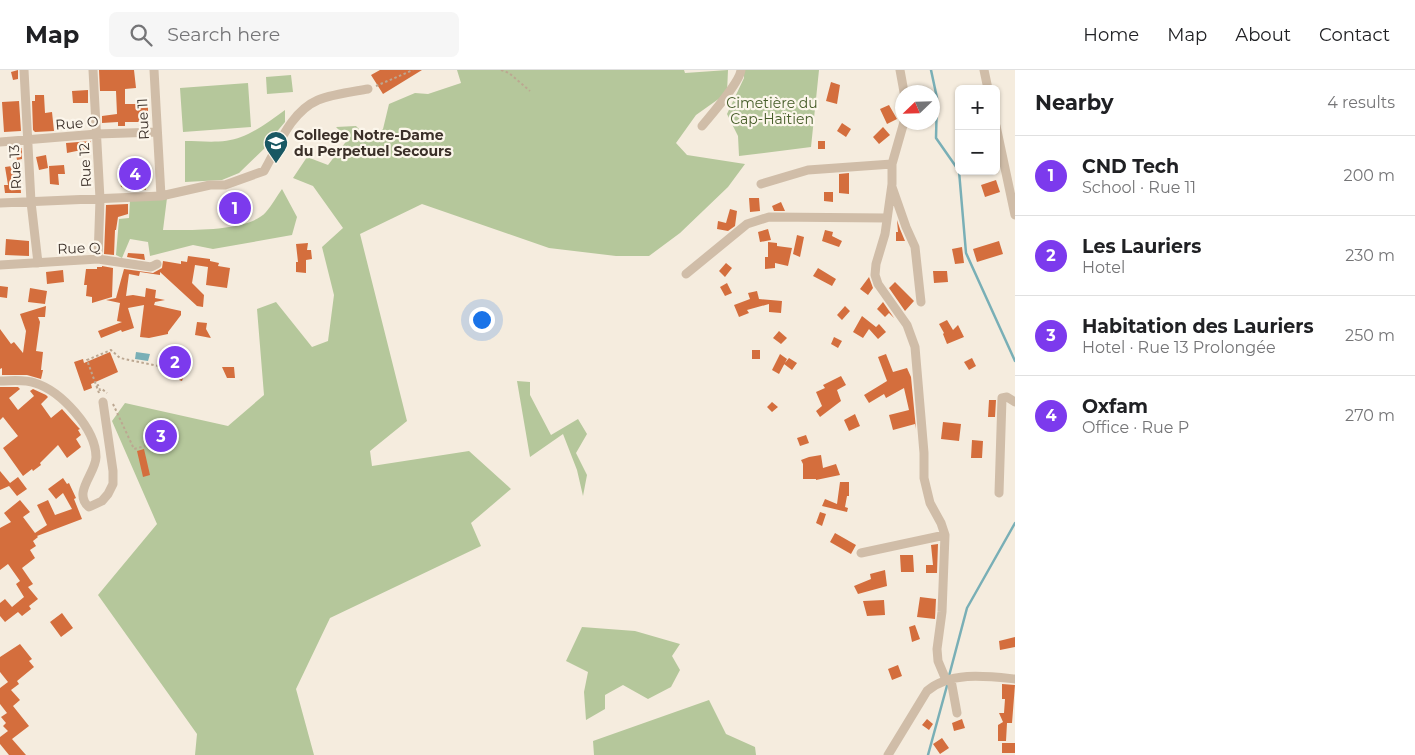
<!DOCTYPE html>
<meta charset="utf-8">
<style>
body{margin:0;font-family:Montserrat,sans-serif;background:#f6f6f6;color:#202124}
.controls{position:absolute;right:15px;top:15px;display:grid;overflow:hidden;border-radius:8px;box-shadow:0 1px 4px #0004}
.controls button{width:45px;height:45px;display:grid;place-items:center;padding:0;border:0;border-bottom:1px solid #e0e0e0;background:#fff;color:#202124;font:25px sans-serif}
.compass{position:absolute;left:895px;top:15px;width:45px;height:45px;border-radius:50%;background:#fff;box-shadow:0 1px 4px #0004;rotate:247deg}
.you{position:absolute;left:481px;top:249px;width:18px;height:18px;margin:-12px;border:4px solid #fff;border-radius:50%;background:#1a73e8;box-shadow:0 0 0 8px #1a73e833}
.badge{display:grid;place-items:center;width:32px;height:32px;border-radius:50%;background:#7c3aed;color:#fff;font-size:16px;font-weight:700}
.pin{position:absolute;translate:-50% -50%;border:2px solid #fff;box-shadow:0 1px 5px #0006}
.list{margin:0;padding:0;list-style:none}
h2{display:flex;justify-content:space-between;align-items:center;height:65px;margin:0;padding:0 20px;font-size:21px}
h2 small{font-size:16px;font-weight:400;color:#757577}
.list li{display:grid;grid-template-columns:32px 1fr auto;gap:15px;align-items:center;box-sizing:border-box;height:80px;padding:0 20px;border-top:1px solid #e0e0e0}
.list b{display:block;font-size:19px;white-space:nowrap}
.list p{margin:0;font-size:16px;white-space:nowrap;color:#757577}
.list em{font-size:16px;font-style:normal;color:#757577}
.icon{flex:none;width:28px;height:28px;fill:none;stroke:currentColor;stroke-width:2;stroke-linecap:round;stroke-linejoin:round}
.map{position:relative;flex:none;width:1015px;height:685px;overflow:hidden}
header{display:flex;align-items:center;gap:30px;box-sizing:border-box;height:70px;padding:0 25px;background:#fff;border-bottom:1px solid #e0e0e0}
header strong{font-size:24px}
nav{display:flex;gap:28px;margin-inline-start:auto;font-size:18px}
.search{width:350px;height:45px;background:#f6f6f6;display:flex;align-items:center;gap:12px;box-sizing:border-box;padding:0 18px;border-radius:8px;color:#757577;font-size:19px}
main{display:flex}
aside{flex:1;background:#fff}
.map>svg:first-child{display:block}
.green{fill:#b5c79b}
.water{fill:#79afb6}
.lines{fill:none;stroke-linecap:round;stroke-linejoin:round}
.stream{stroke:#79afb6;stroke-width:2.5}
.building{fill:#d46e3d}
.path{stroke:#bca791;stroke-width:2;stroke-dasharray:2.5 2.5;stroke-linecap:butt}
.minor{stroke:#d0bda8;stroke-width:9}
.labels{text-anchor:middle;stroke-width:4.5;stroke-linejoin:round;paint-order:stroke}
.park-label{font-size:14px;fill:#465d29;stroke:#fcf6eb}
.street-label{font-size:14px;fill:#3b3029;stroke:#fcf6eb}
.poi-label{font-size:14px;font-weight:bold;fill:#3b3029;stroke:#fcf6eb;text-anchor:start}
</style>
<header>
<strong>Map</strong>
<div class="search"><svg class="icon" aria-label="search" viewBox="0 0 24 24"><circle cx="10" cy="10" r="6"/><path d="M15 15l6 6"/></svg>Search here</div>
<nav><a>Home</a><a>Map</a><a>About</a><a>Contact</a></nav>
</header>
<main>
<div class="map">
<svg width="1015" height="685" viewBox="0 0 1015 685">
<rect width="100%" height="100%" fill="#f5ecde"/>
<path class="green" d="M457,0H684L685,3L728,0L727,23L696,45L676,73L687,85L745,94L728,117L680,163L649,186H616L549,178L422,134L360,164L407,351L370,381L372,396L469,381L511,419L471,453L481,476L330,548L296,619L314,685H195L197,664L98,525L157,454L112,351L125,333L228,356L264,325L257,239L276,232L312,277L328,271L334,225L322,177L343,158L313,116L293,108L307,87L328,95L348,69L336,57L356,56L369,69L383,59L389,34L415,23L428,24L461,13Z
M744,0H819L811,77L739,86L738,66L727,44L744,8Z
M291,5L293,22L267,24L266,7Z
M248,13L251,57L183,62L180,18Z
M285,40V52L274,65L269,74L239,103L222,110L185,112V71C203,71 224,74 241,67C257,61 271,50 285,40Z
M282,119L297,147L292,165L213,179L193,175L150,186L148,172L130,169L122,188L116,185L119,149L129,148L130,130L167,128L163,160C188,160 249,162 266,142C272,135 277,126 282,119Z
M517,311L530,312V325L551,365L578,349L587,364L576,383L587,405L583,426L577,400L563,364L530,387Z
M582,557L635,561L680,574L672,586L680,600L671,617L648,629L623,615L605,625V639L586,650L584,622L588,602L566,591Z
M709,630L726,664L755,677L756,685H594L593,671Z"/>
<path class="water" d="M136,282L150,284L148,291L135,289Z"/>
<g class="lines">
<path class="stream" d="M931,0L937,28L936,68L959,101
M959,101L966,183L1015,291
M949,606L967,538L1015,453
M928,685L948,612"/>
</g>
<path class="building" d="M18,0V9L13,10L11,2Z
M99,0H134L136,18L125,19V34H148V52H125V56H118V52L102,53V46L117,44L116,21H100Z
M380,0H422L383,24L371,5Z
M831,12L840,15L837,34L826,31Z
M88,20V33H73L72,21Z
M35,25H44L45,43L52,42L54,61L35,62L33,60L32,31H35Z
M19,31L21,61L4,62L2,32Z
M889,35L897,49L887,54L880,39Z
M842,53L851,59L846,67L837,61Z
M883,57L890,65L879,74L873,67Z
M91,71V78L67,83L66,73Z
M818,71H825V79H818Z
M22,78V89L17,90L15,79Z
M46,85L48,98L39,100L36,87Z
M19,95L21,123H5L4,115H8L5,97Z
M64,95L65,104H58L59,115L50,114L49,96Z
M118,97L144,98L146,120L121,117Z
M849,103V124L839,123V104Z
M996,110L1000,122L985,127L981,115Z
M824,122H833V132L824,131Z
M749,128H759L760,141L750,142Z
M781,132L785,141H774L772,136Z
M128,134V144L118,147L116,160H115L114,185L104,184L106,135Z
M730,139L737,141L735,156L728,161L717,159L718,151L726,153Z
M897,150L900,159L905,171H896V162H898Z
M768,159L771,170L760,172L758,162Z
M825,160L833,162L832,166L842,171L839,177L822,171Z
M797,165L804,167L800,187L793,184Z
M6,169L29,171V186L5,185Z
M999,171L1003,184L977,192L973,179Z
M768,172L777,173V176L792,178L788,196L775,193V198L765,199V187H768Z
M308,173L307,180H311L312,189L306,190V203L296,202V192H298L296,174Z
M962,177L964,193L955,194L952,179Z
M128,183L144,184L145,190L127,187Z
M188,186L210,189V191L219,193L218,196L230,198L227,218L206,215L208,197L195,195L192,213L204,225L203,237L197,236L160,202V205L140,202L139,206L129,204L126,226L133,225L145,227L146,218L156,220L155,228L165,230L155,232L154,235L181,241V245L168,262V264L149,268L140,267L144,235L128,238L134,258L122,262L121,260L101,268L98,261L122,252L117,251L120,233L106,230L116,228L124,199L153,203L162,198L163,191L181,194V191L187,192Z
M726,193L732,198L725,207L719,201Z
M102,196L113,198L112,227L92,233V227L86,226L87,215H84L86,199H97V197H102Z
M818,198L836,209L832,216L813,206Z
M63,200L64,212L47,214L46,202Z
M933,201H947L948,212L934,213Z
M869,207L873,218L868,225L860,219Z
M895,212L914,231L905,241L889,218Z
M727,213L732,223L725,226L720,217Z
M0,216L8,217L7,228L0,227Z
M30,218L47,221L45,234L28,232Z
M757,221L759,229L782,231L781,243L769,242V234L747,240L749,243L739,247L734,235L750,229L748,223Z
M883,232L894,248L889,243L885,247L877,239Z
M46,236L45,247H38L40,252L36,281L43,282L41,300H43L41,309L27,305H2V298L0,299V259L11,274L14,272L23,283L26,261L20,244Z
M845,236L850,241L842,250L837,245Z
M862,246L876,257L879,254L886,262L878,269L869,259L863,268L853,262Z
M947,250L953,260L958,255L964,267L947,274L943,264L944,263L939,254Z
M197,252L207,253L206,259L211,268L195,265Z
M779,261L787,268L781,274L773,268Z
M834,267L842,271L838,278L831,274Z
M752,280H760V289H752Z
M110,282L118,302L91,314L92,318L84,321L74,292L83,289L84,293Z
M165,283L190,288L182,311L179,310L180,300L160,296Z
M780,284L787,289L779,304L772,300Z
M886,284L893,302L907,298L911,307L916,359L915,354L893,360L889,345L909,340L904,318L886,328L884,324L869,333L864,325L887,311L878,287Z
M789,288L797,293L792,300L784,294Z
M972,288L976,296L969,300L964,292Z
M222,297H234L235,308H227Z
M841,306L846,315L837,320L841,331L820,347L816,341L822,336L816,322L825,318L823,315Z
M0,317H18L20,319L9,328L18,340L34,326L30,321L33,319L46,325L48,327L41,334L51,348L62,339L78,357L80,359L78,360L81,365L76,369L81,377L67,388L58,375L40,393L41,395L33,401L32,399L23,406L3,378L18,366L3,347L0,350Z
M989,330H996L995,347H988Z
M772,332L778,337L772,342L767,337Z
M855,344L860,356L849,361L844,350Z
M943,352L961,354L959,371L941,369Z
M806,365L809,373L800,376L797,368Z
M972,370L983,371L982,388H971Z
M144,379L150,405L143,407L137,381Z
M821,385L823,398L836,394L840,405L816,410V409H803V394L801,390L809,387Z
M0,401L10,413L18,407L27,419L17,426L9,416L0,420Z
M63,408L67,414L69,413L76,428L74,429L82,449L37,466L38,467L33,471L36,476L30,480L35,488L22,498L33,514L28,517L38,529L29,536L31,539L22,546L18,542L5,552L0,546V533L5,529L12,537L24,527L16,514L20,511L8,494L0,500V458L11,452L4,443L20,430L30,442L23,447L35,463L47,455L37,435L48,430L55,445L72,439L63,423L56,429L48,419Z
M840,412H849V426H847L845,437L848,438L847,442L822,436L825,429L837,434Z
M820,442L826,444L822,456L816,453Z
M835,463L856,475L851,484L830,472Z
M938,474L937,503H926V495H933L931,475Z
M900,485H913L914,502H901Z
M885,500L887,516L858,524L854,516L871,509L870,504Z
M920,527L936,529L935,549L917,547Z
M884,530L885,545L867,546L863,531Z
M62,543L73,558L61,567L50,552Z
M915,555L920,569L912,572L909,557Z
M1015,567V577L1000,580L999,571Z
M20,574L32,589L29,591L34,597L17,611L19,614L11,620L20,630L13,636L29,656L12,669L26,685H9L0,674V667L8,661L3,656L6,653L1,647L7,643L0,634V618L8,612L0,602V587Z
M898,595L902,606L892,610L888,599Z
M1002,614L1015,615L1012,653H1007L1006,671H998V655L1003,652L999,643H1004L1005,629H1002Z
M927,649L933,654L929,660L922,655Z
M962,649L965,658L954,661L952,653Z
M942,668L949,678L940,684L933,674Z
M1002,673H1015V683H1002Z"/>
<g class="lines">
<path class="path" d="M501,0L509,3L530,21
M376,16L413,0
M97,316L98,315L100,320L102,319L107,323
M99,323L87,290L111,280L120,288L158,296
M113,334L134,379L145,376"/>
<path class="minor" d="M24,0L31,132L38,193
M93,0L100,129L98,189
M154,0L161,126
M900,0L904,22
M984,0L988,19
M904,52L892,94V114L885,164L876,194L875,205L878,214L907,255L915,277L924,383V408L930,433L941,453L945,465L942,542L937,579L938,591L946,610
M702,56C711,45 740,12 741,0
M996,56L1015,145
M0,72L97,64L157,62
M761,114L808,100L892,94
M892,117L906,157L915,177L921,232
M0,133L161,126L210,115H225L264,101C278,77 290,42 318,30C333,24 351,22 368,19
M0,195L98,189L151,197L157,194
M686,204L747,154L769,147L887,148
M0,311C12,311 23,309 35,313C61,321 96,359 96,387C96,403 72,423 89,437L102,431L108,424L113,414V401L103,332
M999,423L1002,328L1007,327L1015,332
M861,483L945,465
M951,610L957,643
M888,685L927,621C950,601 987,606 1015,609"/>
</g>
<defs>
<g id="school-pin" transform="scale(1.25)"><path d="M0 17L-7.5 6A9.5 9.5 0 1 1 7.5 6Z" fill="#195863" stroke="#fcf6eb"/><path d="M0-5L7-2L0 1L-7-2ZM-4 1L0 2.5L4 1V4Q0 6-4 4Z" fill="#fff"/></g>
</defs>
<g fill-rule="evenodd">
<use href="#school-pin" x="276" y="73"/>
</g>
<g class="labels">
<g class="park-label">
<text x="772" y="38">Cimetière du<tspan x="772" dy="16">Cap-Haïtien</tspan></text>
</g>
<g class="street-label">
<text transform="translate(143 49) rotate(-93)" y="5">Rue 11</text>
<text transform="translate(77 53) rotate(-5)" y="5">Rue O</text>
<text transform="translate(85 95) rotate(-93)" y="5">Rue 12</text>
<text transform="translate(15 97) rotate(-93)" y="5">Rue 13</text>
<text transform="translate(79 178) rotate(-2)" y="5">Rue Q</text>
</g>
<g class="poi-label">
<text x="294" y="70">College Notre-Dame<tspan x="294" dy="16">du Perpetuel Secours</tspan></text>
</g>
</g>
</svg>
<div class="controls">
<button>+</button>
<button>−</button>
</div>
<svg class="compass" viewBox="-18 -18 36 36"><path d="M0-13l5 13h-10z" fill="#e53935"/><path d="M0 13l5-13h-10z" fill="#757577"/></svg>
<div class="you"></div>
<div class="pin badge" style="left:235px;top:138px">1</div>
<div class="pin badge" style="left:175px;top:292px">2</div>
<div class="pin badge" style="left:161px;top:366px">3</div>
<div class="pin badge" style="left:135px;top:104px">4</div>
</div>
<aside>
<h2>Nearby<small>4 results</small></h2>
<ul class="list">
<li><span class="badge">1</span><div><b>CND Tech</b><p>School · Rue 11</p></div><em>200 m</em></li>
<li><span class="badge">2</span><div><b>Les Lauriers</b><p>Hotel</p></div><em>230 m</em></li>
<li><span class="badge">3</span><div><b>Habitation des Lauriers</b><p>Hotel · Rue 13 Prolongée</p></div><em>250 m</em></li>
<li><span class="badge">4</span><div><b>Oxfam</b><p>Office · Rue P</p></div><em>270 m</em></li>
</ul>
</aside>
</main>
